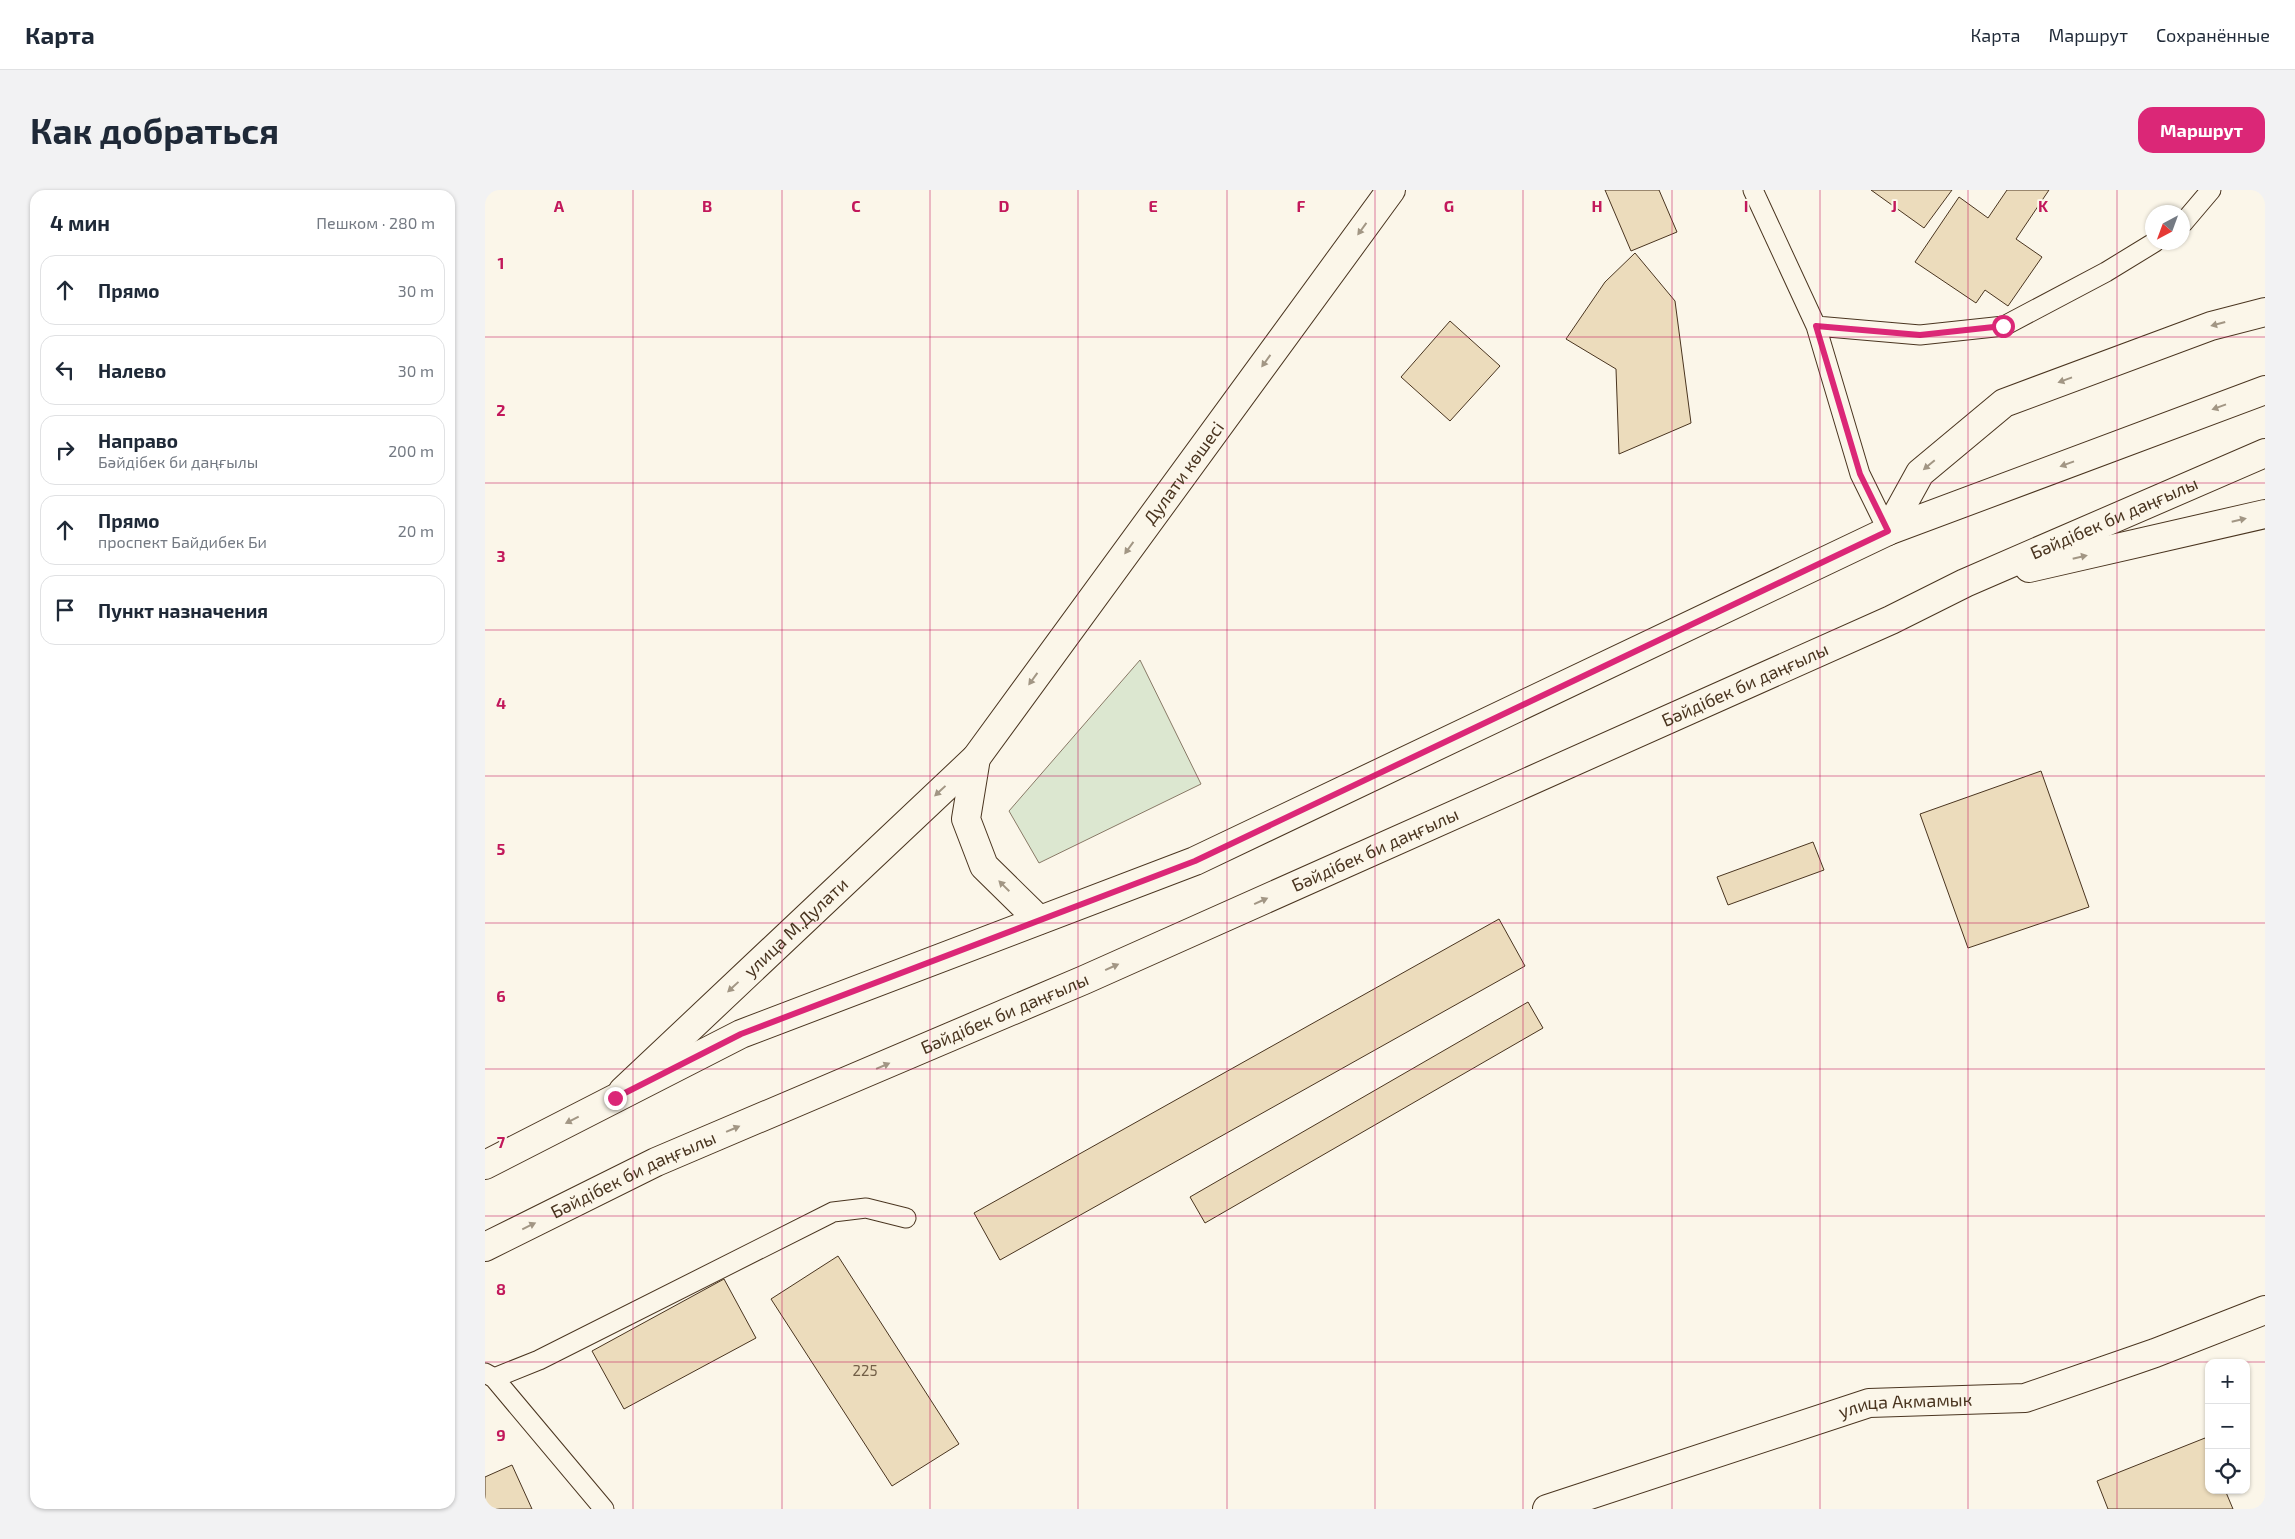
<!DOCTYPE html>
<html lang="ru">
<meta charset="utf-8">
<style>
body{margin:0;font-family:"Exo 2",sans-serif;background:#f2f2f3;color:#1f2937}
.controls{position:absolute;right:15px;bottom:15px;display:grid;overflow:hidden;border-radius:10px;box-shadow:0 1px 4px #0004}
.controls button{width:45px;height:45px;display:grid;place-items:center;padding:0;border:0;border-bottom:1px solid #e0e1e3;background:#fff;color:#1f2937;font:25px sans-serif}
.compass{position:absolute;left:1660px;top:15px;width:45px;height:45px;border-radius:50%;background:#fff;box-shadow:0 1px 4px #0004;rotate:221deg}
.stop{position:absolute;width:15px;height:15px;margin:-11px;border:4px solid #db2777;border-radius:50%;background:#fff}
.stop.end{background:#db2777;border-color:#fff;box-shadow:0 1px 5px #0008}
.list{margin:0;padding:0;list-style:none}
h2{display:flex;justify-content:space-between;align-items:center;height:65px;margin:0;padding:0 20px;font-size:21px}
h2 small{font-size:16px;font-weight:400;color:#747a83}
.list li{display:grid;grid-template-columns:32px 1fr auto;gap:15px;align-items:center;box-sizing:border-box;height:70px;margin:0 10px 10px;padding:0 10px;border:1px solid #e0e1e3;border-radius:15px}
.list b{display:block;font-size:19px;white-space:nowrap}
.list p{margin:0;font-size:16px;white-space:nowrap;color:#747a83}
.list em{font-size:16px;font-style:normal;color:#747a83}
.icon{flex:none;width:28px;height:28px;fill:none;stroke:currentColor;stroke-width:2;stroke-linecap:round;stroke-linejoin:round}
.map{position:relative;flex:none;width:1780px;height:1319px;overflow:hidden;border-radius:15px}
header{display:flex;align-items:center;gap:30px;box-sizing:border-box;height:70px;padding:0 25px;background:#fff;border-bottom:1px solid #e0e1e3}
header strong{font-size:24px}
nav{display:flex;gap:28px;margin-inline-start:auto;font-size:18px}
.intro{display:flex;align-items:center;justify-content:space-between;box-sizing:border-box;height:120px;padding:0 30px}
h1{margin:0;font-size:35px}
.button{padding:12px 22px;border-radius:15px;background:#db2777;color:#fff;font-size:18px;font-weight:700}
main{display:flex;gap:30px;padding:0 30px}
aside{flex:1;background:#fff;border-radius:15px;box-shadow:0 1px 4px #0004}
.map>svg:first-child{display:block}
.green{fill:#dce7d0;stroke:#887966}
.building{fill:#ecdcbc;stroke:#4a3520}
.lines{fill:none;stroke-linecap:round;stroke-linejoin:round}
.service-casing{stroke:#4a3520;stroke-width:21}
.minor-casing{stroke:#4a3520;stroke-width:30}
.secondary-casing{stroke:#4a3520;stroke-width:30}
.primary-casing{stroke:#4a3520;stroke-width:30}
.service{stroke:#fbf6e9;stroke-width:19}
.minor{stroke:#fbf6e9;stroke-width:28}
.secondary{stroke:#fbf6e9;stroke-width:28}
.primary{stroke:#fbf6e9;stroke-width:28}
.oneway{fill:#a29684}
.route{stroke:#db2777;stroke-width:6}
.grid{fill:none;stroke:#c2185b;stroke-width:1;stroke-opacity:0.55}
.labels{text-anchor:middle;stroke-width:4;stroke-linejoin:round;paint-order:stroke}
.number-label{font-size:15px;fill:#725f47}
.street-label{font-size:18px;fill:#4a3520;stroke:#fbf6e9}
.grid-label{font-size:16px;text-anchor:middle;font-weight:bold;fill:#c2185b;stroke:#fbf6e9;stroke-width:4;stroke-linejoin:round;paint-order:stroke}
</style>
<header>
<strong>Карта</strong>
<nav><a>Карта</a><a>Маршрут</a><a>Сохранённые</a></nav>
</header>
<div class="intro"><h1>Как добраться</h1><a class="button">Маршрут</a></div>
<main>
<aside>
<h2>4 мин<small>Пешком · 280 m</small></h2>
<ul class="list">
<li><svg class="icon" aria-label="ahead" viewBox="0 0 24 24"><path d="M12 20V5M6 11l6-6 6 6"/></svg><div><b>Прямо</b></div><em>30 m</em></li>
<li><svg class="icon" aria-label="left" viewBox="0 0 24 24"><path d="M17 20v-9H6M10 6l-5 5 5 5"/></svg><div><b>Налево</b></div><em>30 m</em></li>
<li><svg class="icon" aria-label="right" viewBox="0 0 24 24"><path d="M7 20v-9h11M14 6l5 5-5 5"/></svg><div><b>Направо</b><p>Бәйдібек би даңғылы</p></div><em>200 m</em></li>
<li><svg class="icon" aria-label="ahead" viewBox="0 0 24 24"><path d="M12 20V5M6 11l6-6 6 6"/></svg><div><b>Прямо</b><p>проспект Байдибек Би</p></div><em>20 m</em></li>
<li><svg class="icon" aria-label="arrive" viewBox="0 0 24 24"><path d="M6 21V4h12l-3 4 3 4H6"/></svg><div><b>Пункт назначения</b></div></li>
</ul>
</aside>
<div class="map">
<svg width="1780" height="1319" viewBox="0 0 1780 1319">
<rect width="100%" height="100%" fill="#fbf6e9"/>
<path class="green" d="M655,470L716,594L554,673L524,621Z"/>
<path class="building" d="M1120,0H1174L1192,42L1146,61Z
M1386,0H1467L1439,38Z
M1522,0H1564L1531,49L1557,67L1523,116L1500,100L1491,113L1430,72L1474,7L1503,28Z
M1150,63L1190,111L1206,233L1134,264L1131,179L1081,149L1120,92Z
M965,131L1015,176L965,231L916,187Z
M1556,581L1604,717L1483,758L1435,624Z
M1328,652L1339,680L1243,715L1232,687Z
M1014,729L1040,776L515,1070L489,1023Z
M1043,812L1058,838L720,1033L705,1007Z
M353,1066L474,1254L407,1296L286,1109Z
M239,1089L271,1148L139,1219L107,1161Z
M1720,1248L1724,1258V1300H1740L1748,1319H1623L1612,1291Z
M27,1275L47,1319H0V1287Z"/>
<g class="lines">
<g class="service-casing">
<path id="service" d="M1268,0L1331,136L1375,284L1403,341
M1698,33L1726,0
M1331,136L1435,145L1519,136L1621,82L1670,52
M0,1183L9,1188L54,1170L348,1022L381,1018L421,1028
M9,1188L119,1319"/>
</g>
<g class="minor-casing">
<g id="minor">
<path id="s1" d="M1062,1319L1384,1213L1540,1208L1670,1163L1780,1120"/>
</g>
</g>
<g class="secondary-casing">
<g id="secondary">
<path d="M491,568L481,629L499,676L554,730"/>
<path id="s2" d="M138,901L491,568L906,0"/>
</g>
</g>
<g class="primary-casing">
<g id="primary">
<path d="M1403,341L1435,283L1519,213L1726,136L1780,122"/>
<path d="M1544,378L1780,324"/>
<path d="M0,975L256,844L710,671L1403,341L1780,200"/>
<path id="s3" d="M0,1057L171,972L599,790L1406,430L1480,393L1780,263"/>
</g>
</g>
<use href="#service" class="service"/>
<use href="#minor" class="minor"/>
<use href="#secondary" class="secondary"/>
<use href="#primary" class="primary"/>
</g>
<defs><path id="oneway-solid" d="M-6-.8H1V-3.2L6.5 0L1 3.2V.8H-6Z" transform="scale(1.25)"/></defs>
<g class="oneway">
<use href="#oneway-solid" transform="translate(877 39) rotate(126)"/>
<use href="#oneway-solid" transform="translate(1733 134) rotate(165)"/>
<use href="#oneway-solid" transform="translate(781 171) rotate(126)"/>
<use href="#oneway-solid" transform="translate(1580 190) rotate(160)"/>
<use href="#oneway-solid" transform="translate(1734 217) rotate(160)"/>
<use href="#oneway-solid" transform="translate(1582 274) rotate(160)"/>
<use href="#oneway-solid" transform="translate(1444 275) rotate(140)"/>
<use href="#oneway-solid" transform="translate(1754 330) rotate(-13)"/>
<use href="#oneway-solid" transform="translate(644 358) rotate(126)"/>
<use href="#oneway-solid" transform="translate(1595 367) rotate(-13)"/>
<use href="#oneway-solid" transform="translate(548 489) rotate(126)"/>
<use href="#oneway-solid" transform="translate(455 601) rotate(137)"/>
<use href="#oneway-solid" transform="translate(519 696) rotate(-135)"/>
<use href="#oneway-solid" transform="translate(776 711) rotate(-24)"/>
<use href="#oneway-solid" transform="translate(627 777) rotate(-24)"/>
<use href="#oneway-solid" transform="translate(248 797) rotate(137)"/>
<use href="#oneway-solid" transform="translate(398 876) rotate(-23)"/>
<use href="#oneway-solid" transform="translate(87 930) rotate(153)"/>
<use href="#oneway-solid" transform="translate(248 939) rotate(-23)"/>
<use href="#oneway-solid" transform="translate(44 1036) rotate(-26)"/>
</g>
<g class="lines">
<path class="route" d="M130,908L256,844L710,671L1403,341L1375,284L1331,136L1435,145L1518,136"/>
</g>
<path class="grid" d="M148,0V1319M297,0V1319M445,0V1319M593,0V1319M742,0V1319M890,0V1319M1038,0V1319M1187,0V1319M1335,0V1319M1483,0V1319M1632,0V1319M0,147H1780M0,293H1780M0,440H1780M0,586H1780M0,733H1780M0,879H1780M0,1026H1780M0,1172H1780"/>
<g class="labels">
<g class="number-label">
<text x="380" y="1186">225</text>
</g>
<g class="street-label">
<text dy="6" stroke="none"><textPath href="#s2" startOffset="838">Дулати көшесі</textPath></text>
<text dy="6" stroke="none"><textPath href="#s3" startOffset="1785">Бәйдібек би даңғылы</textPath></text>
<text dy="6" stroke="none"><textPath href="#s3" startOffset="1380">Бәйдібек би даңғылы</textPath></text>
<text dy="6" stroke="none"><textPath href="#s3" startOffset="975">Бәйдібек би даңғылы</textPath></text>
<text dy="6" stroke="none"><textPath href="#s2" startOffset="238">улица М.Дулати</textPath></text>
<text dy="6" stroke="none"><textPath href="#s3" startOffset="570">Бәйдібек би даңғылы</textPath></text>
<text dy="6" stroke="none"><textPath href="#s3" startOffset="165">Бәйдібек би даңғылы</textPath></text>
<text dy="6" stroke="none"><textPath href="#s1" startOffset="375">улица Акмамык</textPath></text>
</g>
</g>
<g class="grid-label">
<text x="74" y="22">A</text>
<text x="222" y="22">B</text>
<text x="371" y="22">C</text>
<text x="519" y="22">D</text>
<text x="668" y="22">E</text>
<text x="816" y="22">F</text>
<text x="964" y="22">G</text>
<text x="1112" y="22">H</text>
<text x="1261" y="22">I</text>
<text x="1409" y="22">J</text>
<text x="1558" y="22">K</text>
<text x="16" y="79">1</text>
<text x="16" y="226">2</text>
<text x="16" y="372">3</text>
<text x="16" y="519">4</text>
<text x="16" y="665">5</text>
<text x="16" y="812">6</text>
<text x="16" y="958">7</text>
<text x="16" y="1105">8</text>
<text x="16" y="1251">9</text>
</g>
</svg>
<div class="controls">
<button>+</button>
<button>−</button>
<button><svg class="icon" aria-label="locate" viewBox="0 0 24 24"><circle cx="12" cy="12" r="6"/><path d="M12 2v4M12 18v4M2 12h4M18 12h4"/></svg></button>
</div>
<svg class="compass" viewBox="-18 -18 36 36"><path d="M0-13l5 13h-10z" fill="#e53935"/><path d="M0 13l5-13h-10z" fill="#747a83"/></svg>
<div class="stop" style="left:1518px;top:136px"></div>
<div class="stop end" style="left:130px;top:908px"></div>
</div>
</main>
